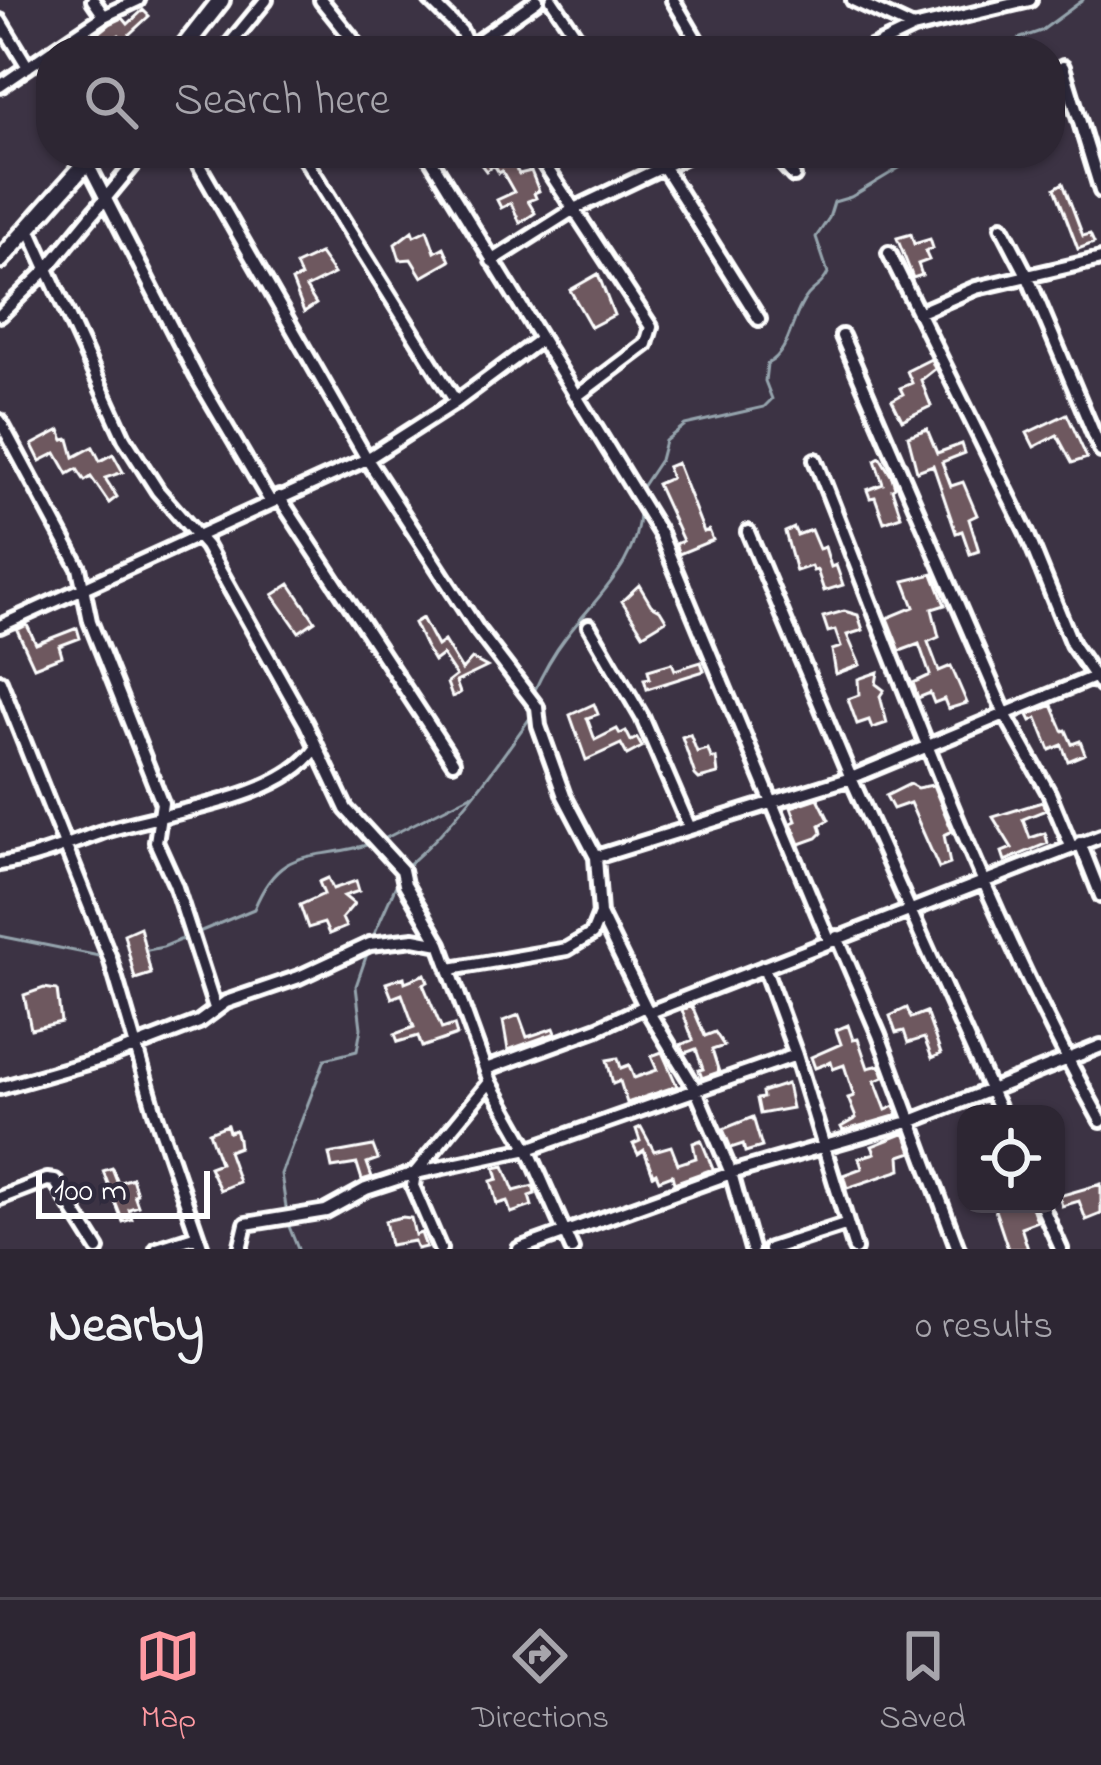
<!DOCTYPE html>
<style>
body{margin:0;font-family:"Indie Flower",sans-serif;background:#352e3b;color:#f1f3f6}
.controls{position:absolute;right:36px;bottom:36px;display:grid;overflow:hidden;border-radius:24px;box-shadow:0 3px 9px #0004}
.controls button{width:108px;height:108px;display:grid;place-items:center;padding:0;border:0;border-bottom:3px solid #48434e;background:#2d2633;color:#f1f3f6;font:60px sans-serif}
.scale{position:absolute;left:36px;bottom:30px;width:174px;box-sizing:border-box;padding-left:12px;border:6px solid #fff;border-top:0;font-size:33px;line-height:42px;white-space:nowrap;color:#fff;-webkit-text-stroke:9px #2f2a3d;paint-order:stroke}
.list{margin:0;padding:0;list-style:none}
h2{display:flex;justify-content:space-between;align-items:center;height:156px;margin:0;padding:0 48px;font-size:51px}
h2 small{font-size:39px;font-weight:400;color:#a7a5ac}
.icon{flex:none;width:66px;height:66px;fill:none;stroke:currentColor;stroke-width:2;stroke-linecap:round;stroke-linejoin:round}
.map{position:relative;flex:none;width:1101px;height:1249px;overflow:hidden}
.search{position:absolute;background:#2d2633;box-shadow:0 3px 9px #0004;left:36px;right:36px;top:36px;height:132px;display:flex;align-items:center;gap:30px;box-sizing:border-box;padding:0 42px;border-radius:48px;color:#a7a5ac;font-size:45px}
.sheet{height:348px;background:#2d2633}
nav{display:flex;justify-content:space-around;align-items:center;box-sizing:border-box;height:168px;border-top:3px solid #48434e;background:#2d2633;font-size:33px;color:#a7a5ac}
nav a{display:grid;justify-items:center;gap:6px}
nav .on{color:#ff9aa2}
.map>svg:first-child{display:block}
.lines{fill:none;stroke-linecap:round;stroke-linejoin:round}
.stream{stroke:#95a4ad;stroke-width:3}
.building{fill:#6e585e;stroke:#fff;stroke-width:3}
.street-casing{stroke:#fff;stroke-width:20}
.secondary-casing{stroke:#fff;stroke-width:24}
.street{stroke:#2f2a3d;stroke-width:10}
.secondary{stroke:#2f2a3d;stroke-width:15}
</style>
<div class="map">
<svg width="1101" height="1249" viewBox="0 0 1101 1249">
<rect width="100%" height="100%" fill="#3c3344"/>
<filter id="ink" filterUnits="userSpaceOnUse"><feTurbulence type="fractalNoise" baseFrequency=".00833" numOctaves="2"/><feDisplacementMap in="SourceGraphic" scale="24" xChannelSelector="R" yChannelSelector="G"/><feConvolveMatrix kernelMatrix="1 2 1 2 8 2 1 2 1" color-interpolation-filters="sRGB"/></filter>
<g filter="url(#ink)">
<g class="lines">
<path class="stream" d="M1007,51L1018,39L1041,31L1083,0
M640,490L660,460L665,441L685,425L764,407L772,399L765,381L767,364C792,351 790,316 808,295C816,286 823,285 828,273L816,237L829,218L834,202L851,197L924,153
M532,696C541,676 552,655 566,637C597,596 642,560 639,505
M382,840L475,793
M405,868C456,824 493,770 532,715
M0,936L104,957
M372,939L400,876
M143,951L163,947L254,909C282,841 314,863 373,843
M287,1214L281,1174L325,1059L357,1051L361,1028L356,986L369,948
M288,1224L298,1249"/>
</g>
<path class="building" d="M143,10L149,16L123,40L119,35L98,51H76L110,24L123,18L128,24Z
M472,153H507L519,174L531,171L539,191L534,193L536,198L528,201L535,213L520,223L511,203L501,208L497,200L514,192L502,171L499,173L494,165L486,171Z
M1063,183L1083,236L1090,234L1094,243L1078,249L1055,188Z
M427,230L435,252L444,247L450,261L422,277L411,259L400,260L395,244L412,231L414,236Z
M911,234L914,244L930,239L933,248L925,251L929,260L918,264L922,275L913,278L897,238Z
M320,254L334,274L306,288L316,304L304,312L292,281L301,277L296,265Z
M598,274L614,315L591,327L570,290Z
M931,359L935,369L921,380L931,406L902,420L892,400L903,394L900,388L912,383L907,371Z
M1067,414L1087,458L1072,463L1057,435L1034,447L1027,433Z
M927,429L937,453L962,444L965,453L942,462L951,486L963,482L977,515L969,519L979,551L970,554L962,531L956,533L933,465L917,471L908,436Z
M60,430L64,440L69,439L74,457L93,447L100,461L113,454L123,472L105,478L117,497L109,503L91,477L85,481L77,469L68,474L56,453L40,461L32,445Z
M880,457L892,477L895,487L892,489L901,516L884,522L875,497L870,498L867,490L883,484L875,460Z
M677,463L704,532L709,530L713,540L679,554L675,544L683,541L657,484L671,478L667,467Z
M794,528L797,535L811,530L819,549L825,547L831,567L836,565L843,585L824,591L817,570L813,571L811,566L796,571L785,532Z
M933,574L945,605L932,609L939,637L928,642L939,671L951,666L967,703L948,709L944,699L934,703L930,693L918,698L913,683L930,675L919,644L900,651L887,618L914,607L904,581Z
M290,584L315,621L299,632L273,595Z
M639,585L651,605L660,610L666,620L643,634L622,601Z
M844,611L858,615L863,630L847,635L860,665L836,674L832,650L841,647L835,630L828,632L823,617Z
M422,618L437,646L444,641L462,670L472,659L487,667L456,682L460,693L452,697L447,683L456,676L442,655L434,661L425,646L414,623Z
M27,625L36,644L77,628L80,638L59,646L62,656L34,667L17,630Z
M701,662L704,671L647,689L644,679L650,678L648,670L672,663L675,670Z
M878,672L876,684L884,690L880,696L887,723L872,728L869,720L857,724L848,699L859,695L858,679Z
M594,704L598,714L587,718L595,740L617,729L620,734L626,731L631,741L637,738L642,747L627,755L621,744L586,760L570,715Z
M1052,705L1063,731L1066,730L1072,744L1080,741L1085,754L1068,761L1062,745L1050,750L1037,718L1031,721L1028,715Z
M690,734L697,752L708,749L711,758H716L718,774L699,779L695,775L682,737Z
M910,784L917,788L933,785L952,831L944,835L950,864L939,868L910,803L893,809L886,796Z
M818,798L829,820L820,825L822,833L817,838L800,844L791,823L796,821L791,807Z
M1042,802L1046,810L1023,819L1030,838L1045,833L1048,843L1005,861L1002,852L1012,848L993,817Z
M328,878L333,889L356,881L359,891L344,896L354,904L342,918L346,927L329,934L324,923L308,928L300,905L324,894L319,882Z
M140,927L151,974L135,979L124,934Z
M425,974L428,982L423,984L442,1029L454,1025L457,1035L422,1047L418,1036L398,1042L395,1034L414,1027L402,994L392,998L386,983L404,977L405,982Z
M44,988L57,990L61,1022L31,1029L24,995Z
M692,1006L705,1036L715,1032L724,1046L712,1050L719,1072L702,1078L699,1070L703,1069L696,1049L685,1053L680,1045L693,1040L682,1010Z
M907,1008L911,1018L926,1012L941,1054L932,1058L924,1038L908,1043L904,1031L896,1033L890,1016Z
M519,1015L527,1037L554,1028L556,1033L508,1050L503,1021Z
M848,1025L853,1040L858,1039L868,1068L880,1065L884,1077L875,1081L886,1110L895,1106L898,1115L843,1131L841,1127L856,1118L848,1098L854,1096L844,1065L833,1069L831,1062L815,1068L811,1057L841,1044L836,1030Z
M662,1052L677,1086L627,1103L620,1081L613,1084L607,1060L618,1058L621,1068L629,1065L634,1078L657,1070L651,1056Z
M787,1084L792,1108L760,1114L757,1099L763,1098L762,1092Z
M753,1117L762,1147L745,1152L743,1144L731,1148L723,1129Z
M227,1125L229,1132L235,1130L238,1139L239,1147L228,1151L239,1182L220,1190L209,1167L220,1163L209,1132Z
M641,1127L654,1151L671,1146L678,1164L696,1158L693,1143L701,1140L713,1169L674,1183L672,1175L659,1180L656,1173L653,1175L644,1150L638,1154L633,1144L640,1141L636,1129Z
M905,1133L912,1152L900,1156L901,1170L847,1188L843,1175L862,1168L859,1158L875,1153L872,1146Z
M373,1146L378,1159L367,1163L372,1177L362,1180L357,1164L332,1168L329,1154Z
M504,1166L514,1191L533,1186L535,1194L529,1196L532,1206L511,1213L507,1201L497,1204L491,1181L498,1179L495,1168Z
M112,1168L118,1183L132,1178L137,1194L134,1195L138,1206L129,1209L132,1219L123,1222L103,1171Z
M1101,1184V1214L1086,1220L1079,1201L1062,1206L1059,1196Z
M993,1204H1031L1037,1221L1021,1227L1028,1249H1008Z
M402,1217L411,1218L415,1235L421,1233L426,1247L417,1249L414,1241L390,1245L385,1221Z"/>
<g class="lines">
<g class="street-casing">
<path id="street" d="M93,0L104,16
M321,0L362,51
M430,0L461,31L470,51
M552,0L586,51
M673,0L703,51
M853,0L913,28
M0,21L28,67
M52,51L104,16L138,0
M224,51L266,0
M464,51L537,0
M865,51L913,28L1030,0
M1063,67L1101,191
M0,86L51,51
M192,153L367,459L478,630L537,707L539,726L564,796L596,857L600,914L645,1006L695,1088L731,1173L752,1249
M301,153L456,402
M427,153L660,533L829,940
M537,153L651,327L646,344L577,396
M655,153L759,319
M773,153L794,176
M87,162L196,375L270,501
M1002,227L1027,275L1101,451
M29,229L124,438L158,491L206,546L306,724L346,809L402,870L405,884L440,944L490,1082L528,1149L572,1249
M889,253L1026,531L1072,644L1101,686
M492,261L574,209L692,153
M918,313L976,288L1101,259
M0,315L47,269L143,153
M842,336L1005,714L1049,793L1071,846
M0,421L79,568L90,621L162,803L156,842L175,884L215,1008
M815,460C903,682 984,911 1101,1121
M279,497L453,762
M748,532L851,778L1001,1114
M0,626L367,459L456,402L541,339
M589,626L642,717L689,826
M0,681L110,958L155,1112L202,1249
M1080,843L1101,896
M596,857L851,778L1101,674
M0,864C36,858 66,845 99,833C159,812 279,802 316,748
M837,937L879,1035L958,1249
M764,967L796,1055L855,1249
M450,969L567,949L592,934L600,914
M650,1012L1101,836
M486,1069L598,1028L645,1006
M0,1088L108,1057L199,1022L226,1002L299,977L370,944L414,939L440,944
M0,1198L47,1180L55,1181L98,1249
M1041,1204L1061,1249
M157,1249L197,1236
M240,1249L246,1224L326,1211L366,1189L415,1173L528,1149L796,1055
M440,1249L413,1186L415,1173L490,1082
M519,1249L731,1173L912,1121L1101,1046
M770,1249L845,1225"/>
</g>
<g class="secondary-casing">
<path id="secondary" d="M181,51L221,0
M0,260L95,153"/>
</g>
<use href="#street" class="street"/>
<use href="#secondary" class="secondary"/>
</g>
</g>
</svg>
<div class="controls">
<button><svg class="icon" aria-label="locate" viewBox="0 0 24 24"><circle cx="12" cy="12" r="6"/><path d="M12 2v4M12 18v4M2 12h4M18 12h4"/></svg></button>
</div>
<div class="scale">100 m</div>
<div class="search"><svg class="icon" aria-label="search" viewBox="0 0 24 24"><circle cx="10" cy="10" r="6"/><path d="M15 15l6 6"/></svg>Search here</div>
</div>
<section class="sheet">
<h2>Nearby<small>0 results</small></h2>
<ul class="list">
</ul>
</section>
<nav>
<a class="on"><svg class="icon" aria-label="map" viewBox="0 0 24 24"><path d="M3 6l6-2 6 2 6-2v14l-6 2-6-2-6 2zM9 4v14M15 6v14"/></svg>Map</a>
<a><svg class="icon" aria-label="directions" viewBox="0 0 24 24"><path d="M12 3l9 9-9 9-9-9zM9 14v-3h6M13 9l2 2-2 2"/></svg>Directions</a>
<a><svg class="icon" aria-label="saved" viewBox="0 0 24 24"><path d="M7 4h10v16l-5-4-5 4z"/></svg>Saved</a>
</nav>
